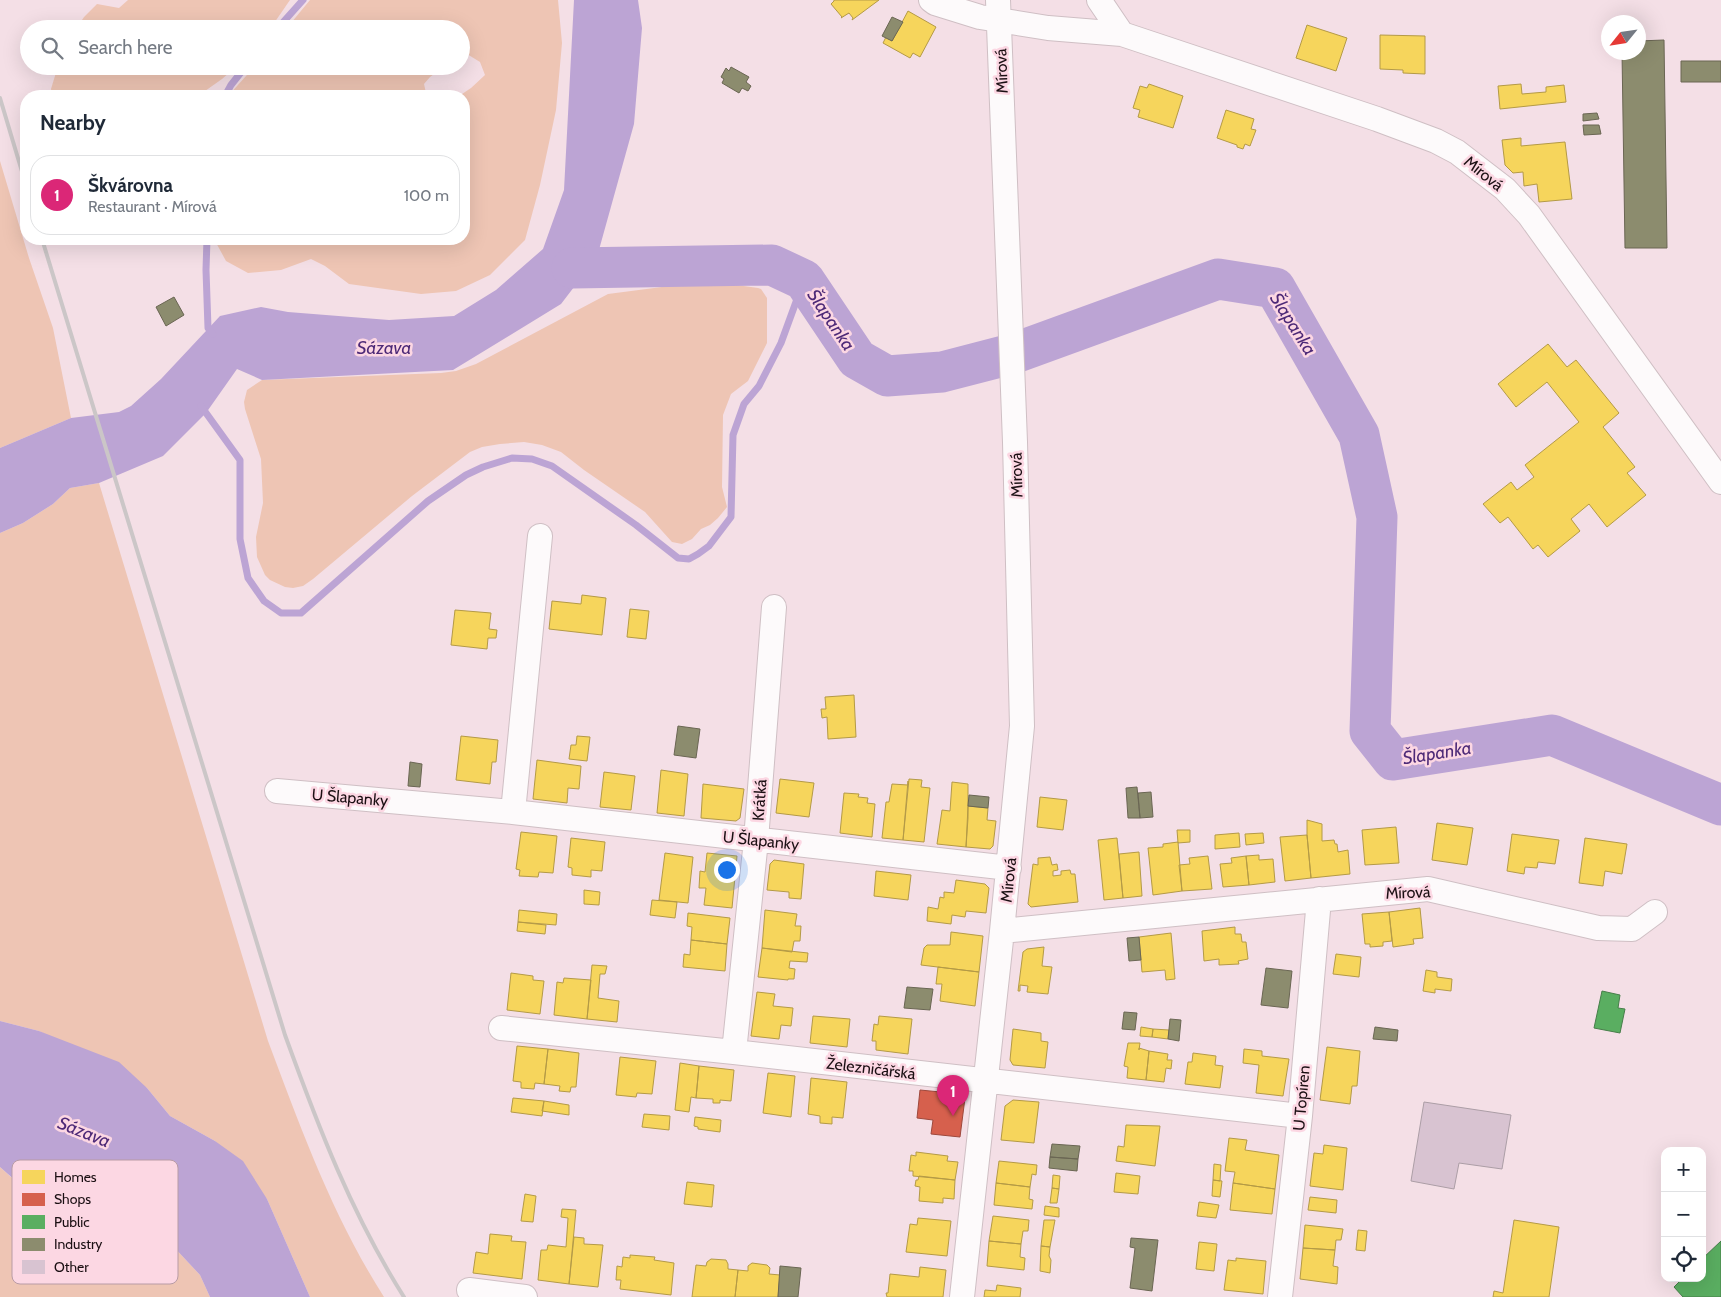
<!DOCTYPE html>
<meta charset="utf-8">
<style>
body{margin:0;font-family:Cabin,sans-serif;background:#f6f6f7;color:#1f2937}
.controls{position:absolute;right:15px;bottom:15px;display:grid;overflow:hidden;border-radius:10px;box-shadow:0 5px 20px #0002}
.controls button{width:45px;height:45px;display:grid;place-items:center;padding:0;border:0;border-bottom:1px solid #e0e1e3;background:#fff;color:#1f2937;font:25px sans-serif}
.compass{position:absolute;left:1601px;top:15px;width:45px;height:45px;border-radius:50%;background:#fff;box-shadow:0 5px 20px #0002;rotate:240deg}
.you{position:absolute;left:726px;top:869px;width:18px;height:18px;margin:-12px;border:4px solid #fff;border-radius:50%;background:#1a73e8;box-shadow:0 0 0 8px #1a73e833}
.badge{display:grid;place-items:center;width:32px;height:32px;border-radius:50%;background:#db2777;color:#fff;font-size:16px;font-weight:700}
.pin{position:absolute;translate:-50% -41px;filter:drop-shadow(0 1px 2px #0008)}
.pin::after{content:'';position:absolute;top:26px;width:18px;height:15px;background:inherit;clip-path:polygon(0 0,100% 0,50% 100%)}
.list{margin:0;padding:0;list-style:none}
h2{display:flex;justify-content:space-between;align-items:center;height:65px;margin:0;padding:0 20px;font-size:21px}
h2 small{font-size:16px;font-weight:400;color:#747a83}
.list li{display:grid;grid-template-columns:32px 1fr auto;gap:15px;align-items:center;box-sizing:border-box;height:80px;margin:0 10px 10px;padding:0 10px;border:1px solid #e0e1e3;border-radius:20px}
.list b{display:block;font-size:19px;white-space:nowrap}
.list p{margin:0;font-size:16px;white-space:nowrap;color:#747a83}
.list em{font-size:16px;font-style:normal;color:#747a83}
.icon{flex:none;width:28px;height:28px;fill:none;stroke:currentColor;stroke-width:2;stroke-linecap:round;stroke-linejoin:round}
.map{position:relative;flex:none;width:1721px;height:1297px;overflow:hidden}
.search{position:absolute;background:#fff;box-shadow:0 5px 20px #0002;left:20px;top:20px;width:450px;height:55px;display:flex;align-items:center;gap:12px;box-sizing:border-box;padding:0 18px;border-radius:28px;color:#747a83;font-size:19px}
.panel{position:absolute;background:#fff;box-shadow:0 5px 20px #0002;left:20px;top:90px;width:450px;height:155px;border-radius:20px}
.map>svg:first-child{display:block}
.green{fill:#eec5b4}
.water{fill:#bca4d4}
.homes{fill:#f6d55c;stroke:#b49a46}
.shops{fill:#d6604d;stroke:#9e483c}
.public{fill:#5aae61;stroke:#477e4a}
.industry{fill:#8c8c6e;stroke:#6a6653}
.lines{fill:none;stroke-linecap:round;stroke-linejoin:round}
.stream{stroke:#bca4d4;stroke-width:7}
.river{stroke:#bca4d4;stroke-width:41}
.building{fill:#d8c3d1;stroke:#ac9ea6}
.minor-casing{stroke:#cfbfc4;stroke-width:26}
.minor{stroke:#fdfafb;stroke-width:24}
.rail{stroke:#cbc6c7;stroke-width:4}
.labels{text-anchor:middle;stroke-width:5;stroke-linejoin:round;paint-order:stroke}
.street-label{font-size:16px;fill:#1b0f13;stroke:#fcd7e3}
.water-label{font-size:18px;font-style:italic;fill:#4d2977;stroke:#fcd7e3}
.key{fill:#fcd7e3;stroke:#b89ba5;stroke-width:1}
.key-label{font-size:14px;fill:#1b0f13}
</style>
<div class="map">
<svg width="1721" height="1297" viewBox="0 0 1721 1297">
<rect width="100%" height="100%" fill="#f4dfe6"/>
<path class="green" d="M128,0H290L270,29H76L84,17L97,4L119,8Z
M310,0H558L562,43L556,110L540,185L525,240L490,275L456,291L421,294L349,284L325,266L311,259L281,270L248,273L226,261L214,239H464V96H459L471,88L485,75L480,62L467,54L461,57V29H286Z
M58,66H237L222,79L198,96H52L51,89Z
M255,66H445L430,77L424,84L426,93L430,96H228Z
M0,161L29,258L53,328L71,418L0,448Z
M708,281L758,288L761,289L767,298V343L748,381L731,394L723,415L722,487L727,507L718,518L710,525L701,529L692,539L682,544L672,542L645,512L584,470L561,452L542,445L524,442L500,444L482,447L470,452L412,496L313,579L303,586L293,588L285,587L270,580L265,575L257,557L256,537L263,503L261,459L245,409L244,402L247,390L262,380L441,373L456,371L476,364L608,294Z
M99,483L268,1041C301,1129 333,1217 384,1297H310L267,1199L215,1141L170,1116L147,1088L39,1031L0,1021V533L23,523L53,504L70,488Z
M0,1167L34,1198L47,1202L89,1199L120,1200L157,1229L200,1275L210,1297H0Z"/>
<path class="water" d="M574,0H638L642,28L634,124L597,257L561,304L453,370L262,380L237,369L206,413L163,456L99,483L70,488L53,504L23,523L0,533V448L71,418L119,412L131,406L161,379L220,316L261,307L288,312L389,320L454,316L496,290L543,249L564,190Z
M0,1021L39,1031L119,1062L147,1088L170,1116L215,1141L243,1161L267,1199L310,1297H210L200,1275L157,1229L120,1200L89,1199L47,1202L35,1198L0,1167Z"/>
<path class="homes" d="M834,0H879L852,20L853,18L849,13L841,18L842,17L831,4L834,1Z
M908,11L936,27L920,57L913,53L910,58L883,43L886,37L892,41Z
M1307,25L1347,38L1336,71L1296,58Z
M1380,35L1425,36V74L1403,73V70L1380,69Z
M1149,84L1183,96L1173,128L1138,117L1140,110L1133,108L1140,86L1147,88Z
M1521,84L1522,94L1546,92V87L1564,85L1566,102L1500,109L1498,86Z
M1226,110L1254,119L1251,129L1256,130L1250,146L1245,144L1243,149L1237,147V145L1217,138Z
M1521,138V146L1565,142L1572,199L1539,202L1537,184L1524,186L1523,172L1513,173L1505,165L1502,140Z
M1548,344L1567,367L1576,360L1619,413L1603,427L1635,467L1627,473L1646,495L1607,527L1589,504L1571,519L1580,531L1548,557L1538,545L1533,549L1508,517L1500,523L1483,504L1511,482L1517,490L1534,477L1525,465L1579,422L1547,382L1516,407L1498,384Z
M582,595L606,598L602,635L549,629L552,601L581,604Z
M630,609L649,611L646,639L627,637Z
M455,610L491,613L489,629L497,630L496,638H488L487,649L451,645Z
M854,695L856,737L828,739L827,717L822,718L821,709H826L825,697Z
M461,736L498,740L496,762H492L490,784L456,780Z
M577,736L590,737L587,761L569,759L571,745H576Z
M537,760L581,766L579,789L568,788L567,803L533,799Z
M661,770L688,774L684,816L657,813Z
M604,772L635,776L631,810L600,807Z
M780,779L814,783L809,817L776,813Z
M909,779L922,780L921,787L930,788L924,842L903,840Z
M908,781L903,840L882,838L886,802H889L892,784L908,785Z
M952,782L968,784V818L966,847L937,844L942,810L950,811Z
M703,784L744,789L740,818L736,821L701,818Z
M844,793L859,794L858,797L868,798L867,803L875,804L872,837L840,833Z
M1040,797L1067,800L1063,830L1037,827Z
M968,806L988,808L987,820L996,821L993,846L990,849L966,847Z
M1307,820L1322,824V841L1334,840L1335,844H1337L1338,852L1348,850L1350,874L1311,878L1307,835Z
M1437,823L1473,828L1467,865L1432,860Z
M1396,827L1399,863L1365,865L1362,830Z
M1177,830H1190V842L1178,843Z
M521,832L557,836L553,873L539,872L538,877L519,876L520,870L516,869Z
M1239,833L1240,847L1215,849V835Z
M1263,833L1264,843L1246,845L1245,834Z
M1512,834L1559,840L1555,864L1538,862L1537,868L1525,867L1524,874L1507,871Z
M1307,835L1311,878L1285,881L1280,837Z
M571,838L605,842L602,871L591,870V877L572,875V868L568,867Z
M1117,838L1123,898L1104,900L1098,840Z
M1585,838L1627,844L1622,874L1605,871L1603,886L1579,883Z
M1178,842L1182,891L1153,895L1148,848L1163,847V844Z
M1139,852L1142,896L1123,898L1119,854Z
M665,853L693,857L688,903L659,900Z
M707,853L737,856L732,908L704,905L706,888H699L700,871L705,872Z
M1259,855V860L1273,859L1275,882L1249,885L1246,856Z
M1208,856L1212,889L1182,891L1179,865L1190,864L1189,858Z
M1246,856L1249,885L1223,887L1220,864L1232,863L1231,858Z
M1050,857L1052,865L1057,864L1058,870L1053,871V876L1061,875V871L1070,870L1071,874H1075L1078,902L1031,907L1028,904L1033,864L1038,865V858Z
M774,860L804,864L801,899L789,898V892L767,890L770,864Z
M876,871L911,875L908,900L874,896Z
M956,880L985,884L989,888L986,913L966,911L965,917L952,915L951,924L927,921L928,907L938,909L940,897L944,898V892L954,893Z
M584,890L600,892L599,905L584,904Z
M652,900L677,902L675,918L650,915Z
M1420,908L1423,938L1413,939L1414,944L1393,947L1389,912Z
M519,910L557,914L556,925L518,922Z
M765,910L797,914L795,926H801L800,941H794L792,952L762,948Z
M1389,912L1392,941L1383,942V946L1370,947V944H1365L1362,914Z
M688,913L730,918L727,944L691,940L692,927L687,926Z
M518,922L546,925L545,934L517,931Z
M1235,927V934H1241L1242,942H1246L1248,959L1238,961L1239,964L1219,965V959L1204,961L1202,931Z
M951,932L983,936L979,972L921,965L924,948L927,945H950Z
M1171,933L1175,979L1166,980L1165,970L1142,972L1139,937Z
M691,940L727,944L725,971L683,967L684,954L690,955Z
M1044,947L1042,966L1052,967L1048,994L1027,992L1028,986L1020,985V991H1018L1023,952L1027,949Z
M762,948L808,953L807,962L790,961L789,968L795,969L794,979H788V980L758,977Z
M1336,954L1361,957L1359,977L1333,974Z
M592,965L607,966L605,974H600L598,998L619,1001L617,1022L587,1019Z
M938,967L979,972L975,1006L940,1001L942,984H936Z
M1426,970L1437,972V977L1452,979L1451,991L1435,989V993L1423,991Z
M511,973L533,976V980L544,981L540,1014L507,1010Z
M564,978L591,980L587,1019L554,1015L557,982L563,983Z
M757,992L775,994L773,1006L793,1008L791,1026L781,1025L779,1039L751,1036Z
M813,1016L850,1019L847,1047L810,1043Z
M879,1016L912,1019L908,1054L876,1050V1041H872L874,1024L878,1025Z
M1141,1027L1153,1029L1152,1037L1140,1036Z
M1013,1029L1041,1033V1041L1048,1042L1045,1068L1013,1065L1010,1060Z
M1153,1029L1169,1030L1168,1039L1152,1037Z
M1128,1043H1140L1139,1050V1048L1149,1051L1146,1080L1127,1078L1128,1067L1124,1066Z
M517,1046L548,1049L544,1084L535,1083L534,1089L521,1088V1082L513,1081Z
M1327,1047L1360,1051L1357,1086H1352L1350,1104L1320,1100Z
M548,1049L579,1053L576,1087H571L570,1092L559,1091L560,1086L544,1084Z
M1244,1049L1262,1051V1056L1289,1059L1283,1096L1256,1093L1259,1065L1243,1063Z
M1149,1051L1168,1054L1167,1060H1172L1171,1069L1166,1068L1164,1082L1146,1080Z
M1193,1053L1216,1056L1215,1065L1223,1066L1220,1088L1185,1084L1188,1062H1192Z
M620,1057L656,1061L652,1094L637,1093L636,1097L616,1095Z
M680,1063L699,1066L696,1098L691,1097L689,1112L675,1110Z
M699,1066L734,1070L731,1101L720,1100V1103H713V1099L696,1098Z
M768,1073L795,1076L791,1117L763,1113Z
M811,1078L847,1082L843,1118L832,1117V1124L820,1123V1116L808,1114Z
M513,1098L544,1101L542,1116L511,1112Z
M1013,1100L1039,1102L1034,1143L1001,1140L1005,1106Z
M544,1101L569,1105V1115L542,1111Z
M644,1114L670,1116L669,1130L642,1127Z
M695,1117L721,1120L720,1132L698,1129V1127L694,1126Z
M1126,1125L1160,1126L1155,1166L1116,1161L1118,1146L1124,1147Z
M1229,1138L1247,1140L1245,1150L1279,1155L1275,1189L1233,1183L1235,1172L1225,1171Z
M1324,1145L1347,1148L1343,1190L1310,1186L1314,1153L1323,1154Z
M916,1152L948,1156L947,1161L958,1162L955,1180L913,1176V1171H909L911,1155L916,1156Z
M999,1161L1037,1165L1036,1175L1032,1174L1030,1187L996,1183Z
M1214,1164L1221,1165L1220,1181L1213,1180Z
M1116,1173L1140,1176L1138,1194L1114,1192Z
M1053,1175L1060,1176L1059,1189L1052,1188Z
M919,1176L955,1180L954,1199L943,1198V1203L919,1201L920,1187L915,1186L916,1180H918Z
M1213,1180L1222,1181L1220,1197L1212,1196Z
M687,1182L714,1185L712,1207L684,1204Z
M996,1183L1030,1187L1029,1199L1033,1200L1032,1209L994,1205Z
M1233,1183L1275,1189L1272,1214L1230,1210Z
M1052,1188L1059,1189L1057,1203H1050Z
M525,1194L536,1196L533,1222L521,1221Z
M1310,1197L1337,1200L1336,1213L1308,1210Z
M1199,1202L1219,1205L1216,1218L1197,1216Z
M1045,1206L1059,1208V1217L1044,1215Z
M562,1209L576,1210L569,1284L538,1280L541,1250H547L548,1245L566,1247L568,1218L561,1217Z
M993,1216L1029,1220L1028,1231H1023L1021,1244L989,1241Z
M918,1218L951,1221L947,1256L906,1252L910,1224L917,1225Z
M1044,1220H1055L1050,1247L1041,1246Z
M1514,1220L1559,1227L1549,1297H1493L1494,1291L1503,1293Z
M1305,1225L1343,1229L1341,1240H1336L1335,1250L1303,1248Z
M1358,1230L1367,1231L1365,1251L1356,1250Z
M490,1234L512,1236L511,1241L526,1242L522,1279L473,1273L476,1252L488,1254Z
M574,1237L584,1238V1244L603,1245L598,1287L569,1284Z
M989,1241L1021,1244L1020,1257L1025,1258L1024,1270L987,1266Z
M1199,1242L1217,1244L1214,1271L1196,1269Z
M1041,1246L1050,1247L1049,1256L1051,1260L1050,1273L1040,1271Z
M1303,1248L1335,1250L1333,1266L1338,1267L1337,1284L1300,1279Z
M630,1255L655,1257L654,1260L674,1263L671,1295L620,1289L621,1280H616L617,1266L622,1267L623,1257L630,1258Z
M1236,1258L1266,1261L1263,1294L1224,1290L1228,1260L1236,1261Z
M711,1259L726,1260L728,1264V1269L738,1270L735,1297H692L696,1265L706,1266L707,1262Z
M752,1263L767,1265L770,1268L769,1274L780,1275L778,1297H735L738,1270L748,1271V1266Z
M920,1267L946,1270L943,1297H887L886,1293H888L890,1274L919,1277Z
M997,1285L1021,1288L1020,1297H984L985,1290L996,1291Z"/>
<path class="shops" d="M920,1090L961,1094L965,1098L960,1137L931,1134L933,1120L917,1118Z"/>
<path class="public" d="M1602,991L1620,995L1618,1008L1625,1009L1620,1033L1594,1028Z
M1721,1241V1297H1683L1674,1287L1683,1278H1702V1259Z"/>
<path class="industry" d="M892,17L903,22L892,41L882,36Z
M1664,40L1667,248H1625L1622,52H1638V41Z
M1681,61H1721V82H1681Z
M731,67L749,77L746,82L751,86L748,91L742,88L739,93L722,83L724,79L721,77L726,68L729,71Z
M1597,113L1599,119L1583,121V114Z
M1583,125H1599L1601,134L1584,135Z
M174,297L184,315L166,326L156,307Z
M678,726L700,729L696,758L674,755Z
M410,762L422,764L420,787L408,786Z
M1137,787L1140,818H1128L1126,788Z
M1151,792L1153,817L1140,818L1138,793Z
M969,795L989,797L988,808L968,806Z
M1139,937L1141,960L1129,961L1127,938Z
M1266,968L1292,971L1288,1008L1261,1005Z
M907,987L933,989L930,1010L904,1008Z
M1124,1012L1137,1013L1135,1030L1122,1029Z
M1170,1019L1181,1020L1179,1041L1168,1039Z
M1375,1027L1398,1030L1397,1041L1373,1039Z
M1052,1144L1080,1146L1078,1159L1050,1157Z
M1050,1157L1078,1159L1077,1171L1049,1168Z
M1131,1238L1158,1240L1152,1291L1130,1288L1135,1248L1130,1247Z
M780,1266L801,1268L798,1297H778Z"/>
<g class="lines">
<path class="stream" d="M277,29L303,0
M225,96L231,85L246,66
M207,239L206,270L208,328L213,334
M201,406L240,460V539L248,578L264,601L281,613H301L428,501L466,475L483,467L512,458L532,459L552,466L636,525L678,558L689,559L698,554L709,546L731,517L733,435L744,404L759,386L781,343L804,280"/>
<path class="river" d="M572,268L772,265L804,280L857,359L887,376L942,372L1015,353L1218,279L1275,288L1359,435L1377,517L1370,731L1393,760L1552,735L1721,805"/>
</g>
<path class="building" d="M1424,1102L1511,1115L1502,1169L1459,1163L1454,1189L1411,1181Z"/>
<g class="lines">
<g class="minor-casing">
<path id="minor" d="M931,0L935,3L980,17L1048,28L1122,34L1377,119L1436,141L1457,152L1505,189L1529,215L1721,482
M1099,0L1122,34
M277,791L513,812L1009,868
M513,812L540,536
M1002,931L1428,889L1598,928L1632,929L1655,912
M501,1028L734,1052L1300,1116
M734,1052L756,840L774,607
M469,1290L525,1297
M962,1297L1002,931L1022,726L1015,442L998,0
M1280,1297L1300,1116L1319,899"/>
</g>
<use href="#minor" class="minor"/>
<path class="rail" d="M0,98L26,185
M42,239L285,1035C318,1126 352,1215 404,1297"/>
</g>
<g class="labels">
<g class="street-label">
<text transform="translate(1001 71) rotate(-92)" y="6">Mírová</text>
<text transform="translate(1484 173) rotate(39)" y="6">Mírová</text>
<text transform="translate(1016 475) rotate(-91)" y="6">Mírová</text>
<text transform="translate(350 797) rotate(5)" y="6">U Šlapanky</text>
<text transform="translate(759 800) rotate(-86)" y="6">Krátká</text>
<text transform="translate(761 840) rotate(6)" y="6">U Šlapanky</text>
<text transform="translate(1008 880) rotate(-84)" y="6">Mírová</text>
<text transform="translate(1408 892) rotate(-2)" y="6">Mírová</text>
<text transform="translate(871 1068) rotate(7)" y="6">Železničářská</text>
<text transform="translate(1301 1098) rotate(-85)" y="6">U Topíren</text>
</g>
<g class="water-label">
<text transform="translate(831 320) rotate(56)" y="6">Šlapanka</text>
<text transform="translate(1293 324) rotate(58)" y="6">Šlapanka</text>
<text x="384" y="354">Sázava</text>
<text transform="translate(1437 753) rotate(-9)" y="6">Šlapanka</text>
<text transform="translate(84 1132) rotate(22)" y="6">Sázava</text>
</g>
</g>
<rect x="12" y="1160" width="166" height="124" rx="8" class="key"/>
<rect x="22" y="1170" width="23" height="14" fill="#f6d55c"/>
<rect x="22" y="1193" width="23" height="13" fill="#d6604d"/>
<rect x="22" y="1215" width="23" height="14" fill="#5aae61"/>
<rect x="22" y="1238" width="23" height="13" fill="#8c8c6e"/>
<rect x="22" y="1260" width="23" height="14" fill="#d8c3d1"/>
<g class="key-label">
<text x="54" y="1182">Homes</text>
<text x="54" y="1204">Shops</text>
<text x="54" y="1227">Public</text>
<text x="54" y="1249">Industry</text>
<text x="54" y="1272">Other</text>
</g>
</svg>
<div class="controls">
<button>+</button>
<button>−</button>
<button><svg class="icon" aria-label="locate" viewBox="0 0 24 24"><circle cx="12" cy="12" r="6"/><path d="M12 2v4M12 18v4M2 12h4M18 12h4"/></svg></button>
</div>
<svg class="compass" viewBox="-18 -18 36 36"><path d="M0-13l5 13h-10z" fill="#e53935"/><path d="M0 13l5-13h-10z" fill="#747a83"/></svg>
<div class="you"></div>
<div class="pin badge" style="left:953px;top:1116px">1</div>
<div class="search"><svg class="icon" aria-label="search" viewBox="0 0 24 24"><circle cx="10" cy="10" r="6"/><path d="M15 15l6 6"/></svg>Search here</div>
<section class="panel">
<h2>Nearby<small></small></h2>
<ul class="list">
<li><span class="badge">1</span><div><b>Škvárovna</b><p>Restaurant · Mírová</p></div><em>100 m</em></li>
</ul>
</section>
</div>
